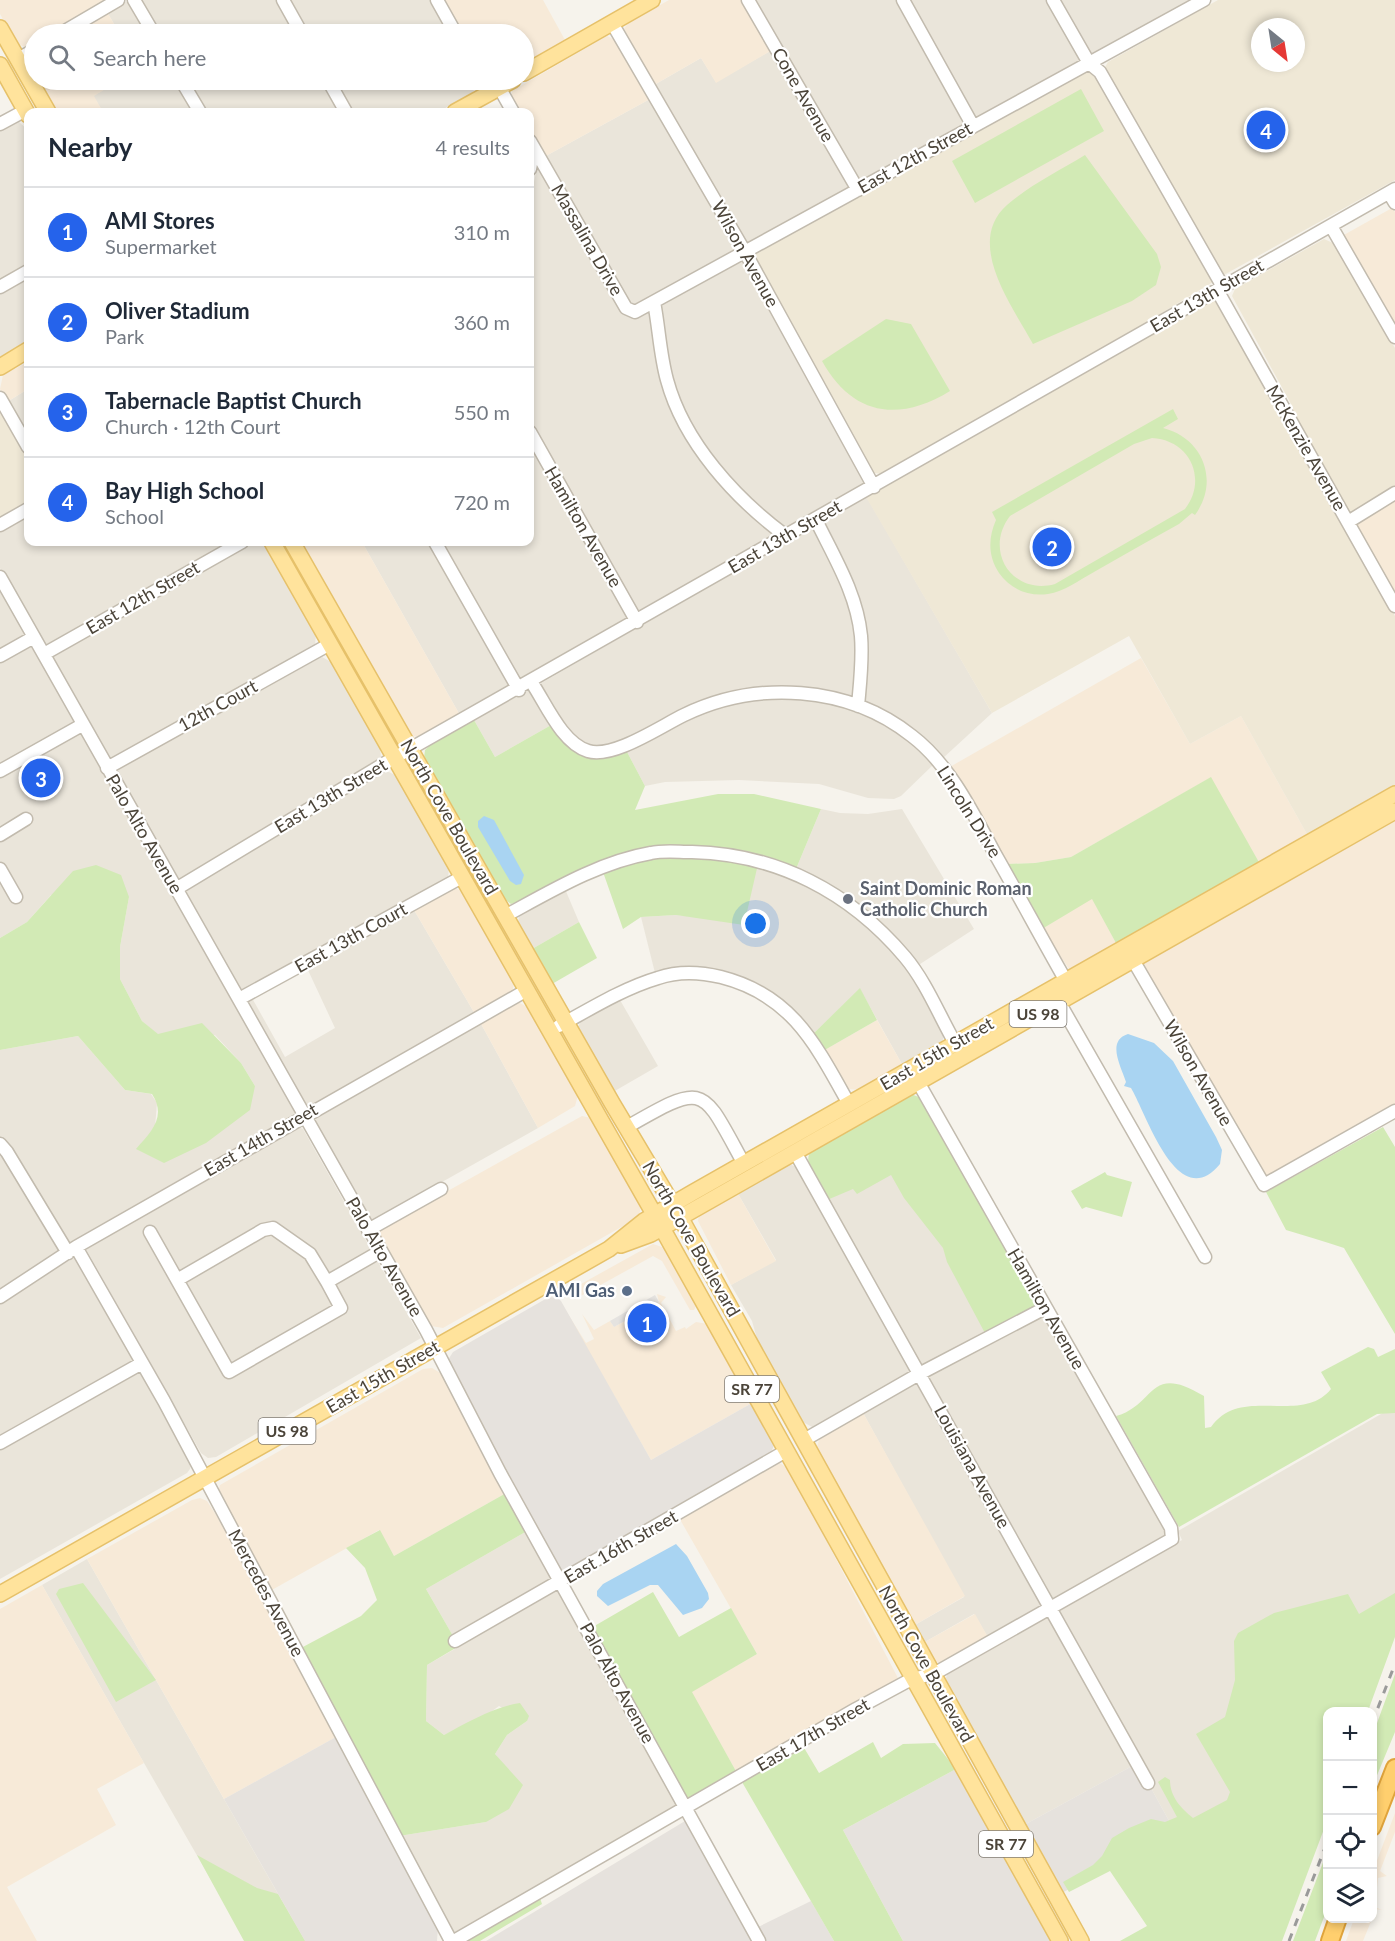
<!DOCTYPE html>
<meta charset="utf-8">
<style>
body{margin:0;font-family:Lato,sans-serif;background:#f2f2f3;color:#1f2937}
.controls{position:absolute;right:18px;bottom:18px;display:grid;overflow:hidden;border-radius:12px;box-shadow:0 3px 9px #0003}
.controls button{width:54px;height:54px;display:grid;place-items:center;padding:0;border:0;border-bottom:2px solid #e0e1e3;background:#fff;color:#1f2937;font:30px sans-serif}
.compass{position:absolute;left:1251px;top:18px;width:54px;height:54px;border-radius:50%;background:#fff;box-shadow:0 3px 9px #0003;rotate:150deg}
.you{position:absolute;left:756px;top:924px;width:21px;height:21px;margin:-15px;border:4px solid #fff;border-radius:50%;background:#1a73e8;box-shadow:0 0 0 9px #1a73e833}
.badge{display:grid;place-items:center;width:39px;height:39px;border-radius:50%;background:#2563eb;color:#fff;font-size:20px;font-weight:700}
.pin{position:absolute;translate:-50% -50%;border:3px solid #fff;box-shadow:0 2px 6px #0006}
.list{margin:0;padding:0;list-style:none}
h2{display:flex;justify-content:space-between;align-items:center;height:78px;margin:0;padding:0 24px;font-size:26px}
h2 small{font-size:20px;font-weight:400;color:#747a83}
.list li{display:grid;grid-template-columns:39px 1fr auto;gap:18px;align-items:center;box-sizing:border-box;height:90px;padding:0 24px;border-top:2px solid #e0e1e3}
.list b{display:block;font-size:22px;white-space:nowrap}
.list p{margin:0;font-size:20px;white-space:nowrap;color:#747a83}
.list em{font-size:20px;font-style:normal;color:#747a83}
.icon{flex:none;width:33px;height:33px;fill:none;stroke:currentColor;stroke-width:2;stroke-linecap:round;stroke-linejoin:round}
.map{position:relative;flex:none;width:1395px;height:1941px;overflow:hidden}
.search{position:absolute;background:#fff;box-shadow:0 3px 9px #0003;left:24px;top:24px;width:510px;height:66px;display:flex;align-items:center;gap:15px;box-sizing:border-box;padding:0 21px;border-radius:33px;color:#747a83;font-size:22px}
.panel{position:absolute;background:#fff;box-shadow:0 3px 9px #0003;left:24px;top:108px;width:510px;height:438px;border-radius:12px}
.map>svg:first-child{display:block}
.residential{fill:#eae5da}
.commercial{fill:#f7ead8}
.industrial{fill:#e6e2dd}
.education{fill:#efe8d6;fill-rule:evenodd}
.green{fill:#d2eab5;fill-rule:evenodd}
.parking{fill:#e5e3e0}
.water{fill:#a9d4f2}
.lines{fill:none;stroke-linecap:round;stroke-linejoin:round}
.minor-casing{stroke:#c2bbae;stroke-width:15}
.major-casing{stroke:#e6c16a;stroke-width:18}
.highway-casing{stroke:#e0a43c;stroke-width:20}
.minor{stroke:#fff;stroke-width:12}
.major{stroke:#ffe39c;stroke-width:15}
.highway{stroke:#ffcf6e;stroke-width:16}
.rail{stroke:#9a9a9a;stroke-width:3;stroke-dasharray:8 8;stroke-linecap:butt}
.worship-dot{fill:#6b7280;stroke:#fff;stroke-width:2}
.service-dot{fill:#5c6f8a;stroke:#fff;stroke-width:2}
.labels{text-anchor:middle;stroke-width:4.5;stroke-linejoin:round;paint-order:stroke}
.shield{fill:#fff;stroke:#817c74;stroke-width:1.5}
.shield-label{font-size:16px;font-weight:bold;fill:#4b4439}
.street-label{font-size:18px;fill:#4b4439;stroke:#fff}
.worship-label{font-size:18px;font-weight:bold;fill:#5b616d;stroke:#fff;text-anchor:start}
.service-label{font-size:18px;font-weight:bold;fill:#4e5e75;stroke:#fff;text-anchor:end}
</style>
<div class="map">
<svg width="1395" height="1941" viewBox="0 0 1395 1941">
<rect width="100%" height="100%" fill="#f6f3ec"/>
<path class="residential" d="M140,0H278L297,34H160Z
M288,0H432L451,34H308Z
M754,0H898L967,123L859,183Z
M909,0H1048L1083,61L975,119Z
M1058,0H1193L1091,56Z
M125,2H129L150,34H120L107,12Z
M772,50L851,187L747,246L654,85L701,58L716,82Z
M120,80H175L191,107L190,112H103L93,96Z
M186,80H322L341,112H206Z
M333,80H474L476,87L472,93L438,112H352Z
M650,99L739,250L634,306L629,304L544,157Z
M18,121L28,130V266L0,282V129Z
M538,163L621,308L651,310L679,420L717,482L756,520L777,535L639,615L530,423V201Z
M744,259L864,480L863,486L786,530L724,475L687,416L672,380L659,305Z
M28,275V341L0,357V292Z
M28,389V438L7,402Z
M530,441L631,619L520,683L440,542H530Z
M866,496L992,713L942,759L863,703L865,636L822,522Z
M28,515V542H233L45,648L0,568V531Z
M814,526L851,607L856,635L853,700L822,692L780,686L750,688L718,696L685,709L611,746L591,748L568,731L538,685Z
M252,542H261L265,545L316,634L315,645L108,761L50,657Z
M362,542H430L513,688L461,717Z
M0,586L28,634L0,650Z
M33,643L75,722L0,765V662Z
M322,657L331,662L380,747L381,758L177,882L113,770Z
M531,689L553,724L495,757L474,720Z
M780,696L822,702L857,711L910,740L934,764L901,796L894,799L868,798L819,784L739,780L665,782L645,786L626,750L722,705Z
M80,731L298,1113L70,1245L4,1139L0,1138V1050L78,1036L125,1090L151,1094L157,1103L155,1127L255,1086L241,1063L215,1035H158L142,1021L120,979V947L129,897L51,895L27,922L0,938V878L15,904L22,899L0,861V842L32,821L27,813L0,829V777Z
M387,771L397,776L449,868L448,878L240,993L182,891Z
M821,809L840,813L868,814L902,809L974,929L917,966L796,869Z
M758,864L773,868L827,895L869,927L895,952L916,981L944,1035L942,1043L903,1066L860,989L813,1034L755,985L655,973L641,917L676,915L699,917Z
M565,889L579,922L532,949L518,923L519,915Z
M414,910L475,1014L305,1109L245,1002L252,998L285,1057L335,1028L307,968Z
M620,1000L658,1066L613,1092L578,1027L583,1018Z
M480,1022L538,1128L371,1222L310,1118Z
M298,1127L303,1129L421,1338L216,1457L208,1458L201,1453L86,1249Z
M0,1151L61,1251L0,1292Z
M898,1161L993,1331L925,1366H920L827,1200Z
M789,1164L799,1168L911,1370L910,1374L814,1428L803,1422L758,1342L752,1321L731,1285L776,1260L737,1192Z
M74,1255L134,1361L0,1437V1303Z
M1042,1316L1045,1317L1167,1528L1166,1537L1057,1600L1050,1598L929,1383L927,1376Z
M139,1370L167,1418L191,1464L190,1469L187,1473L0,1579V1449Z
M915,1382L919,1383L1043,1605L989,1639L974,1614L923,1643L913,1626L964,1597L862,1411Z
M1395,1406V1614L1218,1761L1237,1795L1174,1830L1151,1788L1154,1785L1059,1615L1060,1609L1182,1540L1178,1531Z
M527,1531L554,1580L453,1636L426,1589Z
M87,1559L305,1941H246L42,1585Z
M559,1589L680,1806L453,1936L399,1836L486,1822L507,1769L495,1754L507,1735L527,1721L499,1706L484,1717L444,1735L426,1721L427,1665Z
M1044,1617L1050,1618L1134,1765L1024,1825L945,1680L948,1673Z"/>
<path class="commercial" d="M0,0H108L49,34H34V43L25,47L16,43L0,14Z
M443,0H543L565,40L524,64V34H462Z
M669,0H742L772,50L716,83L701,58L654,85L624,29L628,23Z
M107,12L120,34H70Z
M607,36L615,40L650,99L544,157L530,131V112H519L511,97L512,91Z
M37,80H120L94,96L103,112H56Z
M1392,208L1395,212V329L1342,236Z
M28,362V389L7,402L0,389L3,375Z
M1395,500V597L1354,525Z
M300,542H362L461,717L421,738L410,735Z
M1141,658L1190,744L1241,716L1308,836L1260,864L1210,778L1071,857L1035,863L1006,864L948,768Z
M1395,818V1105L1265,1179L1140,963Z
M450,889H458L463,894L514,984L512,992L475,1014L414,910Z
M1092,898L1117,945L1069,969L1042,929Z
M518,1002L529,1008L578,1095L575,1106L538,1128L480,1022Z
M877,1020L903,1066L862,1090L849,1089L844,1085L823,1051Z
M582,1116L591,1118L641,1204L639,1217L443,1328L431,1326L376,1231Z
M737,1192L776,1261L731,1285L698,1221L699,1215Z
M653,1244L665,1248L697,1304L694,1310H690L662,1261L653,1256L577,1298L570,1296L572,1289Z
M657,1294L666,1297L661,1303L676,1331L685,1327L686,1329L696,1322L708,1324L752,1403L651,1460L558,1298L586,1343L594,1339L582,1314L594,1330L610,1321L614,1327L659,1302Z
M432,1368L442,1374L508,1492L394,1556L379,1530L270,1591L218,1492L220,1485L423,1369Z
M862,1411L965,1596L913,1626L817,1447L820,1437Z
M778,1462L789,1469L899,1680L737,1773L691,1692L757,1654L678,1516Z
M200,1498L207,1501L216,1515L262,1596L336,1737L224,1799L87,1559L192,1500Z
M42,1585L144,1763L97,1789L116,1825L7,1887L37,1941H0V1609Z
M975,1614L989,1639L942,1664L932,1660L923,1643Z
M1395,1813V1832L1380,1871L1387,1876L1378,1878L1375,1907L1382,1910L1375,1909L1373,1916V1871Z
M1354,1919H1372L1363,1941H1346Z"/>
<path class="industrial" d="M549,1297L558,1298L561,1301L651,1460L752,1403L774,1445L771,1453L561,1575L449,1368L448,1360L453,1352Z
M336,1737L438,1927L437,1941H305L224,1799Z
M1134,1765L1147,1789L1151,1788L1174,1830L1062,1893L1024,1825Z
M956,1769L1052,1941H903L843,1830Z
M685,1821L748,1932L811,1901L834,1941H486Z"/>
<path class="education" d="M1218,0H1395V180L1222,276L1104,69L1108,62ZM1260,27H1296V63H1260Z
M1086,69L1093,71L1213,282L1024,396L883,474L873,473L755,261V254Z
M1324,239L1333,243L1395,348V489L1355,512L1347,510L1287,407L1291,404L1232,296L1235,289Z
M1212,300L1217,302L1395,616V787L1308,836L1241,716L1190,744L1129,636L992,713L866,497Z
M0,406L28,457V506L0,522Z"/>
<path class="green" d="M1081,89L1104,131L975,203L952,161Z
M1085,155L1157,254L1161,267L1156,285L1132,301L1033,344C1013,307 964,243 1007,205C1030,185 1059,171 1085,155Z
M886,319L911,324L950,391C898,423 852,415 822,361Z
M1173,409L1178,419L1163,428C1203,438 1220,481 1195,515L1192,513L1179,524C1150,540 1122,556 1094,572C1079,580 1064,592 1048,594C1029,597 1010,589 999,573C988,557 988,538 996,520L992,512ZM1152,438C1190,440 1208,479 1185,509L1055,584C1013,596 983,551 1010,516L1134,444Z
M474,720L495,757L553,724L583,756H613L626,750L645,786L635,810L718,794H754L821,809L796,869L747,851L670,847L511,904L503,898L424,758L425,750L430,745Z
M1211,777L1260,864L1117,945L1092,899L1042,929L1006,864L1035,863L1071,857Z
M672,856H696L758,864L744,925L676,915L641,917L623,929L603,872L649,859Z
M96,865L121,875L129,897L120,947V979L142,1021L158,1034L202,1023L241,1063L255,1086L250,1110L206,1143L164,1163L136,1149C151,1132 167,1117 152,1094L125,1090L78,1036L0,1050V938L27,922L73,871Z
M579,922L597,958L552,984L532,949Z
M860,988L877,1020L823,1051L813,1034Z
M911,1094L921,1098L1036,1301L1034,1307L986,1335L947,1262L943,1248L904,1198L891,1175L857,1194L853,1189L827,1200C820,1186 800,1163 812,1149Z
M1383,1127L1395,1147V1334L1344,1248C1326,1242 1306,1236 1286,1230L1266,1192Z
M1105,1172L1107,1175L1132,1182L1122,1217L1086,1207L1082,1209L1071,1191Z
M1368,1347L1374,1349L1378,1357L1395,1349V1413L1377,1414L1179,1527L1116,1416C1156,1405 1148,1362 1204,1396L1205,1428L1211,1427C1241,1384 1301,1426 1331,1389L1321,1372Z
M508,1492L527,1531L426,1589L453,1636L449,1639L453,1647L459,1646L427,1665L426,1721L444,1735C468,1722 494,1707 520,1703L529,1716L527,1721L507,1735L495,1754L523,1785L509,1809L486,1822L399,1836L301,1648L361,1616L377,1600L365,1568L346,1548L380,1530L394,1556Z
M83,1583L156,1680L116,1702L56,1594L59,1589Z
M653,1592L679,1637L731,1608L757,1654L692,1692L737,1773L688,1801L591,1628Z
M1395,1593V1637L1368,1711L1328,1712L1327,1821L1282,1941H1120L1147,1926L1110,1871L1069,1892L1063,1882L1093,1865L1102,1856L1112,1838L1129,1828L1151,1819L1165,1822L1177,1817L1158,1782L1165,1777L1170,1780C1170,1797 1181,1808 1193,1818L1227,1800L1230,1792L1196,1734L1225,1717L1235,1680L1234,1641L1238,1633L1274,1613L1348,1594L1359,1614Z
M1395,1674V1732L1373,1785V1734Z
M873,1742L881,1758L903,1744L935,1743L956,1769L843,1830L903,1941H834L742,1782L803,1746L819,1773Z
M1327,1852V1909L1315,1941H1293Z
M197,1855L257,1888L278,1894L305,1941H244Z
M540,1898L542,1904L480,1941H465Z"/>
<path class="parking" d="M655,1295L659,1302L614,1327L610,1321Z"/>
<path class="water" d="M484,816L494,820L524,875L521,884L516,885L510,881L478,827V821Z
M1128,1034L1154,1043L1173,1061L1216,1137L1222,1150L1220,1164C1178,1215 1147,1115 1131,1088L1124,1086L1126,1082C1121,1066 1106,1041 1128,1034Z
M676,1544L687,1556L708,1593L709,1599L702,1608L683,1615L658,1585H650L608,1606L597,1596V1591L603,1584Z"/>
<g class="lines">
<g class="minor-casing">
<path id="minor" d="M134,0L154,34
M283,0L302,34
M437,0L456,34
M748,0L858,190
M903,0L973,126
M1053,0L1089,63L1100,72L1223,287
M612,23L745,252L874,487
M60,34L118,0
M18,59L34,50
M181,80L200,112
M328,80L346,112
M481,80L488,93
M499,87L513,112
M0,124L26,110
M530,141L626,308L635,312L1204,0
M530,169L534,148
M1389,193L1395,203
M1331,226L1395,337
M0,287L28,271
M1217,290L1395,606
M654,302C659,328 660,355 667,380C684,443 736,499 786,536
M0,398L28,447
M530,432L637,622
M816,520C834,557 857,594 861,636C863,660 860,683 858,706
M1348,522L1395,493
M0,525L28,509
M435,542L519,690
M0,577L426,1330L500,1473L759,1941
M44,654L242,542
M0,656L34,637
M532,683C546,704 562,743 588,751C613,759 661,726 684,715C756,680 848,685 912,736C950,765 973,813 995,854C1019,896 1042,939 1066,981
M107,768L330,644
M0,771L82,725
M0,835L26,819
M0,869L16,897
M176,889L387,762L1395,189
M505,916C551,891 599,862 651,853C664,850 678,852 692,852C777,854 850,892 905,957C926,982 939,1015 955,1043
M1133,960L1264,1185L1395,1111
M239,999L462,877
M1059,1002L1205,1257
M559,1026C590,1009 624,988 658,978C678,971 700,972 721,977C792,995 816,1045 849,1104
M627,1127C707,1081 701,1086 744,1164
M0,1144L7,1152L68,1253
M795,1152L1148,1783
M368,1230L441,1189
M150,1232L229,1372L341,1308L327,1282L381,1251
M76,1247L164,1401L451,1941
M177,1280L263,1230L273,1228L310,1254L327,1282
M0,1297L76,1247L527,990
M804,1440L919,1374L1045,1308
M0,1443L142,1363
M455,1641L786,1451
M454,1941L856,1709L906,1682L939,1671L1172,1539L1171,1528L918,1082"/>
</g>
<g class="major-casing">
<path id="major" d="M0,28L48,112
M0,65L28,115
M524,73L652,0
M455,112L513,80
M0,367L28,350
M272,542L662,1228L1060,1941
M292,542L612,1103L680,1217L1081,1941
M621,1245L651,1234L1395,811
M0,1594L609,1249L644,1221L692,1193L1395,794"/>
</g>
<g class="highway-casing">
<path id="highway" d="M1372,1827L1395,1768
M1330,1941L1338,1918"/>
</g>
<use href="#minor" class="minor"/>
<use href="#major" class="major"/>
<use href="#highway" class="highway"/>
<path class="rail" d="M1372,1723L1395,1664
M1289,1941L1328,1840"/>
</g>
<circle class="worship-dot" cx="848" cy="899" r="6"/>
<circle class="service-dot" cx="627" cy="1291" r="6"/>
<g class="labels">
<g class="shield">
<rect x="1009.5" y="1001" width="57" height="26" rx="4.5"/>
<rect x="725" y="1376" width="54" height="26" rx="4.5"/>
<rect x="258.5" y="1418" width="57" height="26" rx="4.5"/>
<rect x="979" y="1831" width="54" height="26" rx="4.5"/>
</g>
<g class="shield-label">
<text x="1038" y="1020">US 98</text>
<text x="752" y="1395">SR 77</text>
<text x="287" y="1437">US 98</text>
<text x="1006" y="1850">SR 77</text>
</g>
<g class="street-label">
<text transform="translate(803 95) rotate(60)" y="6">Cone Avenue</text>
<text transform="translate(915 158) rotate(-29)" y="6">East 12th Street</text>
<text transform="translate(587 240) rotate(60)" y="6">Massalina Drive</text>
<text transform="translate(745 254) rotate(61)" y="6">Wilson Avenue</text>
<text transform="translate(1207 296) rotate(-30)" y="6">East 13th Street</text>
<text transform="translate(1306 448) rotate(60)" y="6">McKenzie Avenue</text>
<text transform="translate(583 527) rotate(60)" y="6">Hamilton Avenue</text>
<text transform="translate(785 537) rotate(-30)" y="6">East 13th Street</text>
<text transform="translate(143 598) rotate(-30)" y="6">East 12th Street</text>
<text transform="translate(218 706) rotate(-29)" y="6">12th Court</text>
<text transform="translate(331 796) rotate(-31)" y="6">East 13th Street</text>
<text transform="translate(969 812) rotate(58)" y="6">Lincoln Drive</text>
<text transform="translate(449 817) rotate(60)" y="6">North Cove Boulevard</text>
<text transform="translate(144 834) rotate(60)" y="6">Palo Alto Avenue</text>
<text transform="translate(351 938) rotate(-29)" y="6">East 13th Court</text>
<text transform="translate(937 1054) rotate(-30)" y="6">East 15th Street</text>
<text transform="translate(1198 1073) rotate(60)" y="6">Wilson Avenue</text>
<text transform="translate(261 1140) rotate(-30)" y="6">East 14th Street</text>
<text transform="translate(691 1239) rotate(60)" y="6">North Cove Boulevard</text>
<text transform="translate(384 1257) rotate(60)" y="6">Palo Alto Avenue</text>
<text transform="translate(1046 1309) rotate(60)" y="6">Hamilton Avenue</text>
<text transform="translate(383 1377) rotate(-30)" y="6">East 15th Street</text>
<text transform="translate(972 1467) rotate(61)" y="6">Louisiana Avenue</text>
<text transform="translate(621 1547) rotate(-30)" y="6">East 16th Street</text>
<text transform="translate(266 1593) rotate(62)" y="6">Mercedes Avenue</text>
<text transform="translate(926 1664) rotate(61)" y="6">North Cove Boulevard</text>
<text transform="translate(617 1683) rotate(61)" y="6">Palo Alto Avenue</text>
<text transform="translate(813 1735) rotate(-30)" y="6">East 17th Street</text>
</g>
<g class="worship-label">
<text x="860" y="895">Saint Dominic Roman<tspan x="860" dy="21">Catholic Church</tspan></text>
</g>
<g class="service-label">
<text x="615" y="1297">AMI Gas</text>
</g>
</g>
</svg>
<div class="controls">
<button>+</button>
<button>−</button>
<button><svg class="icon" aria-label="locate" viewBox="0 0 24 24"><circle cx="12" cy="12" r="6"/><path d="M12 2v4M12 18v4M2 12h4M18 12h4"/></svg></button>
<button><svg class="icon" aria-label="layers" viewBox="0 0 24 24"><path d="M12 4l9 5-9 5-9-5zM3 14l9 5 9-5"/></svg></button>
</div>
<svg class="compass" viewBox="-18 -18 36 36"><path d="M0-13l5 13h-10z" fill="#e53935"/><path d="M0 13l5-13h-10z" fill="#747a83"/></svg>
<div class="you"></div>
<div class="pin badge" style="left:647px;top:1323px">1</div>
<div class="pin badge" style="left:1052px;top:547px">2</div>
<div class="pin badge" style="left:41px;top:778px">3</div>
<div class="pin badge" style="left:1266px;top:130px">4</div>
<div class="search"><svg class="icon" aria-label="search" viewBox="0 0 24 24"><circle cx="10" cy="10" r="6"/><path d="M15 15l6 6"/></svg>Search here</div>
<section class="panel">
<h2>Nearby<small>4 results</small></h2>
<ul class="list">
<li><span class="badge">1</span><div><b>AMI Stores</b><p>Supermarket</p></div><em>310 m</em></li>
<li><span class="badge">2</span><div><b>Oliver Stadium</b><p>Park</p></div><em>360 m</em></li>
<li><span class="badge">3</span><div><b>Tabernacle Baptist Church</b><p>Church · 12th Court</p></div><em>550 m</em></li>
<li><span class="badge">4</span><div><b>Bay High School</b><p>School</p></div><em>720 m</em></li>
</ul>
</section>
</div>
